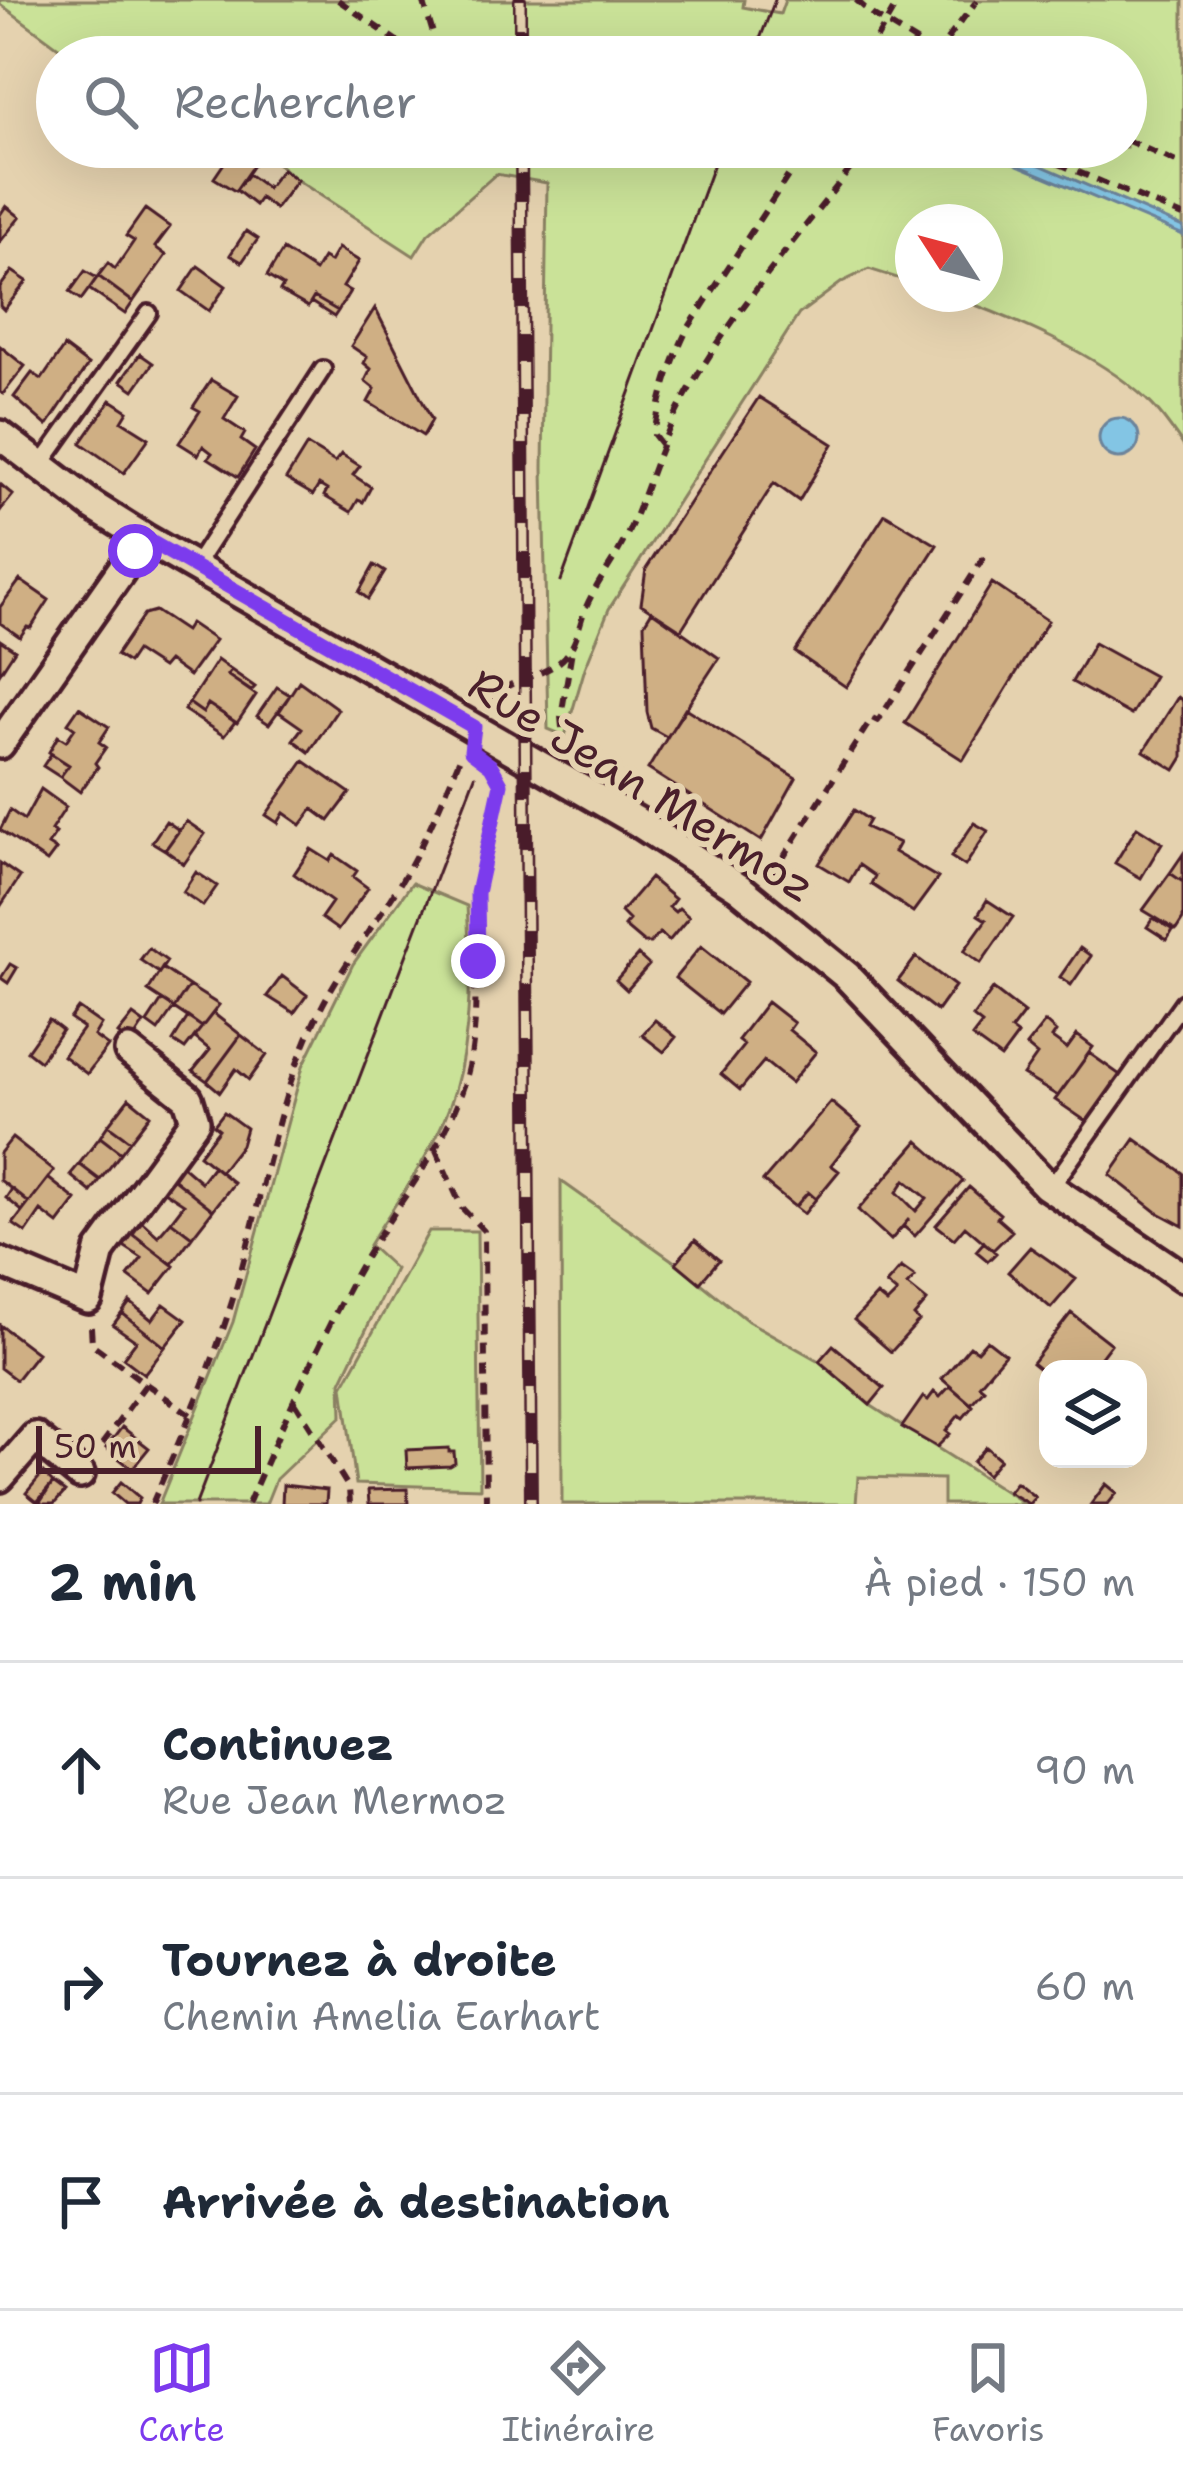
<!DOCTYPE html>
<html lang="fr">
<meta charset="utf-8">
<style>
body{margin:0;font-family:"Shantell Sans",sans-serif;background:#f6f6f7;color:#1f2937}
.controls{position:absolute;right:36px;bottom:36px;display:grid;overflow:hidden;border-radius:24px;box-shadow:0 12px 48px #0002}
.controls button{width:108px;height:108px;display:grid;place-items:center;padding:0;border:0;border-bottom:3px solid #e0e1e3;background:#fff;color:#1f2937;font:60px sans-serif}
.compass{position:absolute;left:895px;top:204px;width:108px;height:108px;border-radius:50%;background:#fff;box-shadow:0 12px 48px #0002;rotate:306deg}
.scale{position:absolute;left:36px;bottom:30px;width:225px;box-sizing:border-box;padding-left:12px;border:6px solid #4a1f2b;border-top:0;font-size:33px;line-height:42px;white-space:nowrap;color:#4a1f2b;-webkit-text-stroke:9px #e5d2af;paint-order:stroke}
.stop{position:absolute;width:36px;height:36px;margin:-27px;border:9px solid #7c3aed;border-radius:50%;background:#fff}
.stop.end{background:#7c3aed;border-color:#fff;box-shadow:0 3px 12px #0008}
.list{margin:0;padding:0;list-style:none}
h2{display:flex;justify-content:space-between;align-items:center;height:156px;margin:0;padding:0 48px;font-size:51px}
h2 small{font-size:39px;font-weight:400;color:#747a83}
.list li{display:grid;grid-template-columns:78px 1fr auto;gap:36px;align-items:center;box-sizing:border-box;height:216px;padding:0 48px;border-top:3px solid #e0e1e3}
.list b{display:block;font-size:45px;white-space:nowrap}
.list p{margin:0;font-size:39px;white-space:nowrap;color:#747a83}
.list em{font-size:39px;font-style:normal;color:#747a83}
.icon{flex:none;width:66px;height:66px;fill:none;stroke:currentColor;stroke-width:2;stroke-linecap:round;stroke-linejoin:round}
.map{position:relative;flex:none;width:1183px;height:1504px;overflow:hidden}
.search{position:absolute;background:#fff;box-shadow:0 12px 48px #0002;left:36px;right:36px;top:36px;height:132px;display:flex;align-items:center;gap:30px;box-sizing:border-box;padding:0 42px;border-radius:66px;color:#747a83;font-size:45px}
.sheet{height:804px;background:#fff}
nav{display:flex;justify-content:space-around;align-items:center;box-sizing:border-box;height:168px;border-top:3px solid #e0e1e3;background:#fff;font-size:33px;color:#747a83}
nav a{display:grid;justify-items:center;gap:6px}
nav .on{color:#7c3aed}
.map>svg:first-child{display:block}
.green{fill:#cae298;stroke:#8a8062;stroke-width:3}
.water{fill:#83c5e4;stroke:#6c839a;stroke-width:3}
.building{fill:#cfaf84;stroke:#4a1f2b;stroke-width:3;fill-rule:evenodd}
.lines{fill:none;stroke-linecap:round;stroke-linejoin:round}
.service-casing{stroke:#4a1f2b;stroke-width:22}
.minor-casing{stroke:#4a1f2b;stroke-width:36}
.path{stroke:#4a1f2b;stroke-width:6;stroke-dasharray:12 9;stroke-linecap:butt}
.service{stroke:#e5d2af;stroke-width:14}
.minor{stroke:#e5d2af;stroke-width:27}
.tram{stroke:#4a1f2b;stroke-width:3}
.rail-casing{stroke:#4a1f2b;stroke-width:14}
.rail{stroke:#e5d2af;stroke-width:9;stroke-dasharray:27;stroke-linecap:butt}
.path-bridge{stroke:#4a1f2b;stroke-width:6;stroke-dasharray:12 9;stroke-linecap:butt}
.route{stroke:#7c3aed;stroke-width:15}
.labels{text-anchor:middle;stroke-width:12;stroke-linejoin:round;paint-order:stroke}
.street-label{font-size:45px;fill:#4a1f2b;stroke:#e5d2af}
</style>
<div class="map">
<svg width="1183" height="1504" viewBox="0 0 1183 1504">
<rect width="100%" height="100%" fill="#e5d2af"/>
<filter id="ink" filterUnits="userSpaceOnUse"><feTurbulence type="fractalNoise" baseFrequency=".00833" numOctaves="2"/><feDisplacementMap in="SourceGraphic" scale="24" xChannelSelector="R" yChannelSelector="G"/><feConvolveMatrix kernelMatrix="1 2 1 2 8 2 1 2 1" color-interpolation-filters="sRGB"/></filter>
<g filter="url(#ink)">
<path class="green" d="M0,0H744L743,7L780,14L785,0H1183V445C1172,430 1161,412 1147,400C1095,352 1012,318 946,294H985V222H913V283L869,269L842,282L799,314L609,609L585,668L565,736L548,729L543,468L547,183L496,174L428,234L414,256L297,180L258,147H1126V57H72L0,4Z
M412,883L467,906C471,968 472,1030 455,1090C439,1146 399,1197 369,1245L395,1269L341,1382L342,1416L276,1479L266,1504H159L233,1322L303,1066L353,964Z
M561,1181L676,1263L748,1321L819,1361L870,1405L1025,1504H943V1479L858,1477L856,1504H562Z
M429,1231H477L480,1488L356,1484L343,1386Z"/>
<path class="water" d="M975,147L1001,148L1183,227V235Z
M1099 438a20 20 0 1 1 40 0a20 20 0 1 1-40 0Z"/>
<path class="building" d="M235,147L263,151L235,191L214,178Z
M282,169L297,180L275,209L260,198L255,205L236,190L248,174L267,188Z
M6,206L20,217L0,242V215Z
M145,209L170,227L155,247L166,255L133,302L98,276L108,263L115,269L134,241L126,236Z
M246,231L258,239L242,262L230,255Z
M338,248L359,261L343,287L350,291L338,311L314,297L308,307L280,291L283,286L267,276L283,250L315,271L323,258L330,262Z
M198,266L226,286L209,311L181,291Z
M12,271L27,281L4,310L0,306V287Z
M85,271L97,278L81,300L70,292Z
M98,276L133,302L125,314L89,289Z
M314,297L338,311L334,317L311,302Z
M375,308L432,420L423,436L368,402L375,389L365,381L371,369L364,363L367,357L351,346Z
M0,346L25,366L3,394L0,392Z
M64,347L88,365L47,426L14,397L32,373L42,379Z
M140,354L153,363L134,390L121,381Z
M211,380L238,396L224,419L245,433L241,440L255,450L238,477L208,458L212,453L203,446L198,455L179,443L200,411L193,407Z
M759,397L833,444L799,501L774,483L681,630L641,604L646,569Z
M111,400L128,411L122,421L149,438L124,473L81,443Z
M307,445L335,462L341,454L360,466L353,475L371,487L363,502L358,500L351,512L324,496L327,490L319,485L313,495L286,479Z
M0,484L13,495L0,511Z
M885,514L937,545L846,687L795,652Z
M374,565L385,572L368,599L359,592Z
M20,580L49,600L31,628L27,627L20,637L0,623V607Z
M992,583L1048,621L963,760L905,723Z
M155,611L185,631L190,623L215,640L189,676L168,661L162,668L136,651L128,663L116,655L144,614Z
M652,611L719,658L667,737L651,728L647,712L644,624Z
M0,640L15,650L0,673Z
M1094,643L1154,676L1131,715L1072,682Z
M217,660L231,670L227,675L256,695L237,723L208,704L203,713L189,703Z
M231,670L255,687L251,691L227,675Z
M299,681L338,709L309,752L293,740L302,728L279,712Z
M277,687L290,695L269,724L257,716Z
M1178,697L1183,701V757L1175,770L1144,751Z
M189,703L203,713L208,704L235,722L224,736L184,710Z
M79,707L109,727L99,742L106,747L95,763L98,767L80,792L60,777L69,765L49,752L58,736L66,741L75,728L68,723Z
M685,708L796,778L761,841L648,769Z
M51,754L69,765L60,777L43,766Z
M304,761L350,793L329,821L313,809L301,825L284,813L278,823L266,815Z
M41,789L66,807L51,830L56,833L48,845L56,850L47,862L0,830L10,810L24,820Z
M854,810L869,820L865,827L899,843L894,852L938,878L913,912L871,884L875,876L859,865L849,882L819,864Z
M166,821L179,830L165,850L152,842Z
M186,821L205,834L184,864L165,850Z
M974,823L988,831L965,866L951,857Z
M1137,827L1162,843L1141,878L1115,863Z
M311,849L330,861L334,855L357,871L353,877L368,888L338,930L321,918L332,902L294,874Z
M1183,854V882L1170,873Z
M0,863L20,877L0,907Z
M196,872L217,886L203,906L183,892Z
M1170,873L1183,882V919L1176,930L1143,910Z
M650,878L675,899L669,907L675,912L679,908L689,917L669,941L660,933L650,943H644L624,926L629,920L621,912Z
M987,900L1013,917L981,963L964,951L986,920L978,915Z
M1153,918L1173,930L1167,940L1147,927Z
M701,946L746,982L720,1014L675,978Z
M149,948L167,961L159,973L140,960Z
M1080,948L1091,956L1071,985L1060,977Z
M638,955L649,965L627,990L616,980Z
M916,957L955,986L937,1011L898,981Z
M10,964L17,968L8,983L1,978Z
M162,968L189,986L174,1008L148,991Z
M282,976L307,995L294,1013L267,996Z
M189,986L219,1005L202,1027L174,1008Z
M993,989L1024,1013L1011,1030L1018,1035L1001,1058L972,1037L982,1024L973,1017Z
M162,1000L174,1008L158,1031L147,1023Z
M767,1002L794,1023L789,1030L816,1052L791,1083L764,1061L740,1090L721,1074L744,1045L738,1040Z
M78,1008L101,1024L94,1036L108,1046L87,1074L63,1056L83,1028L70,1019Z
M213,1013L241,1035L207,1081L193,1071L210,1050L194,1037Z
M133,1015L144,1023L131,1043L118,1034Z
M188,1017L202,1027L185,1049L173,1041Z
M49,1020L62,1030L40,1061L27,1051Z
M655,1020L676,1037L664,1052L642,1035Z
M1045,1022L1056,1032L1052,1038L1067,1049L1077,1035L1093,1047L1058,1096L1023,1075L1037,1055L1026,1046Z
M241,1035L267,1055L249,1080L236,1069L220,1092L207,1081Z
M1089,1053L1123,1077L1090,1124L1055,1100Z
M129,1098L150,1115L130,1141L108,1125Z
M831,1102L861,1127L831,1165L839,1171L816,1199L808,1192L795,1207L763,1181Z
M224,1112L246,1128L241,1145L220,1172L199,1155L219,1129L214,1125Z
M108,1125L130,1141L121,1153L100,1137Z
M100,1137L121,1153L100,1180L79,1164Z
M12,1138L54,1171L29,1203L0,1180V1153Z
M1135,1139L1183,1173V1226L1157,1212L1110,1175Z
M918,1141L963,1181L915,1236L903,1226L909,1219L891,1240L858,1210ZM905,1180L927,1198L916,1211L897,1192Z
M79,1164L100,1180L91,1192L70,1175Z
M180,1164L201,1182L213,1166L234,1183L213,1210L170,1176Z
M170,1176L213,1210L192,1237L171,1221L184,1204L161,1189Z
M48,1178L76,1200L58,1224L41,1211L26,1233L13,1224Z
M969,1187L1000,1214L997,1218L1012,1231L993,1250L965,1226L954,1239L936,1225Z
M12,1189L29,1203L22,1211L6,1198Z
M808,1192L816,1199L804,1214L795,1207Z
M138,1218L158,1236L171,1221L192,1237L172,1264L129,1231Z
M129,1231L174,1266L152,1294L128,1276L142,1258L119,1243Z
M695,1240L719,1260L700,1283L676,1263Z
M984,1242L996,1253L988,1261L976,1251Z
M1030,1247L1076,1279L1051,1308L1008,1272Z
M901,1267L915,1277L907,1285L927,1301L914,1316L919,1321L891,1352L854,1320L877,1295L887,1303L897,1293L886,1284Z
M130,1302L152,1320L164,1304L186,1320L165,1347L122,1313Z
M122,1313L165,1347L144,1374L123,1358L136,1341L113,1325Z
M1071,1313L1111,1344L1092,1369L1071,1366L1048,1369V1376L1032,1363Z
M0,1325L37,1353L16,1380L0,1368Z
M987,1340L1005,1354L979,1385L984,1389L971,1404L942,1379L970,1346L977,1351Z
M833,1345L884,1388L870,1405L819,1361Z
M950,1386L973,1406L963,1418L959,1415L946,1431L950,1434L937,1447L902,1427L923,1397L928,1400L934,1392L940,1397Z
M122,1427L149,1448L132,1469L106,1448Z
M986,1447L1000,1459L987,1475L973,1462Z
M449,1448V1452H454L455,1463L450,1466L407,1468L406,1450Z
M43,1473L53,1483L37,1502L26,1493Z
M121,1482L140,1498L137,1504H125L112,1493Z
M1016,1482L1035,1497L1029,1504L1008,1492Z
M53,1483L65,1492L54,1504H39Z
M1106,1484L1117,1493L1108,1504H1091Z
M283,1485L327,1490L326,1504H282Z
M407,1489L408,1504H369L368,1490Z"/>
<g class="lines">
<g class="service-casing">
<path id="service" d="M41,465L149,313
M195,566L323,369
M1050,1189L1183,1002"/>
</g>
<g class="minor-casing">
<path id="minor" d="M0,435L93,506L144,538L636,821L739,888L847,976L1046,1185L1183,1277
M0,744L144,538
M0,1262L88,1299L100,1251L195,1121L188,1098L129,1051
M0,1477L35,1437L80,1474"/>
</g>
<path class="path" d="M338,0L420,57
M423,0L440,57
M856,0L874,16L941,57
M975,3L977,0
M866,57L899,0
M1126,140L1183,165
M1019,147L1183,216
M661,444L654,435C660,397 670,365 687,330L807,147
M487,704C507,674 552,680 570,650C578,638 580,621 586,607C597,582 615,560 627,535C645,496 656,455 675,416C721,323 804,231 867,147
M564,749L561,717L572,650
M771,877L872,718L878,721L988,551
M436,1150L462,1208L484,1231L486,1504
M91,1327L92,1344L146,1384L97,1451
M146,1384L191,1415
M295,1402L349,1488L350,1504
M152,1504C180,1439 209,1375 230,1308C258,1220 270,1129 305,1043C329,983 360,946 394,893C422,849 442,801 462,753
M248,1504C281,1428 314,1352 353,1279C389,1212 444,1153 466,1079C484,1014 469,951 478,887C482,860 506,791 496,772"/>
<use href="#service" class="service"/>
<use href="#minor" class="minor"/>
<path class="tram" d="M753,57L775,0
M561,581L720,147
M196,1504L475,776"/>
<g class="rail-casing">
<path id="rail" d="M520,0V57
M521,147L531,1504"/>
</g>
<use href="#rail" class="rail"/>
<path class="path-bridge" d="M934,57L975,3"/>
</g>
</g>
<g class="lines" filter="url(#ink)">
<path class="route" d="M135,551L144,538L474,727L471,751L491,766L501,784L477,893L478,961"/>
</g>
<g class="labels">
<g class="street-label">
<text transform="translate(642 785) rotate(32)" y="16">Rue Jean Mermoz</text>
</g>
</g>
</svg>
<div class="controls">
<button><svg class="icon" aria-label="layers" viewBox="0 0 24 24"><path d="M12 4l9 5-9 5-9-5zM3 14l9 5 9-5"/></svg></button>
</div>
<svg class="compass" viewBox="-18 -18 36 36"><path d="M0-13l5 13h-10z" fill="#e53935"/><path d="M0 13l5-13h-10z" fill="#747a83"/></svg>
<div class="scale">50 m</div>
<div class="stop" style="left:135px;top:551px"></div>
<div class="stop end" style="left:478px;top:961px"></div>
<div class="search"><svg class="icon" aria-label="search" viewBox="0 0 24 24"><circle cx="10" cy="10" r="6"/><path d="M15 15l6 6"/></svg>Rechercher</div>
</div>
<section class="sheet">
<h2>2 min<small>À pied · 150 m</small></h2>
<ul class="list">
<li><svg class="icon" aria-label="ahead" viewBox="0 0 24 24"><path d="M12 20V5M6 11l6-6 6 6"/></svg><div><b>Continuez</b><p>Rue Jean Mermoz</p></div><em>90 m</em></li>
<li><svg class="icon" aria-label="right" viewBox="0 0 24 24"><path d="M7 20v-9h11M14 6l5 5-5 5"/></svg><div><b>Tournez à droite</b><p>Chemin Amelia Earhart</p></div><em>60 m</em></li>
<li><svg class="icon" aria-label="arrive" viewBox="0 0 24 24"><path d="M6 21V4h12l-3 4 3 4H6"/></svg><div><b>Arrivée à destination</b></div></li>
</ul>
</section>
<nav>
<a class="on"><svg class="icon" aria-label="map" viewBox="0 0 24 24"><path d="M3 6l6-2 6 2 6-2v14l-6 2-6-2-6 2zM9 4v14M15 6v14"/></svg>Carte</a>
<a><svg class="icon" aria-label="directions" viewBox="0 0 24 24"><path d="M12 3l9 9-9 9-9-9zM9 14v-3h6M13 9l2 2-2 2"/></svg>Itinéraire</a>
<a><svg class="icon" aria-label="saved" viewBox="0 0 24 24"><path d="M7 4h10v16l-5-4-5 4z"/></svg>Favoris</a>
</nav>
